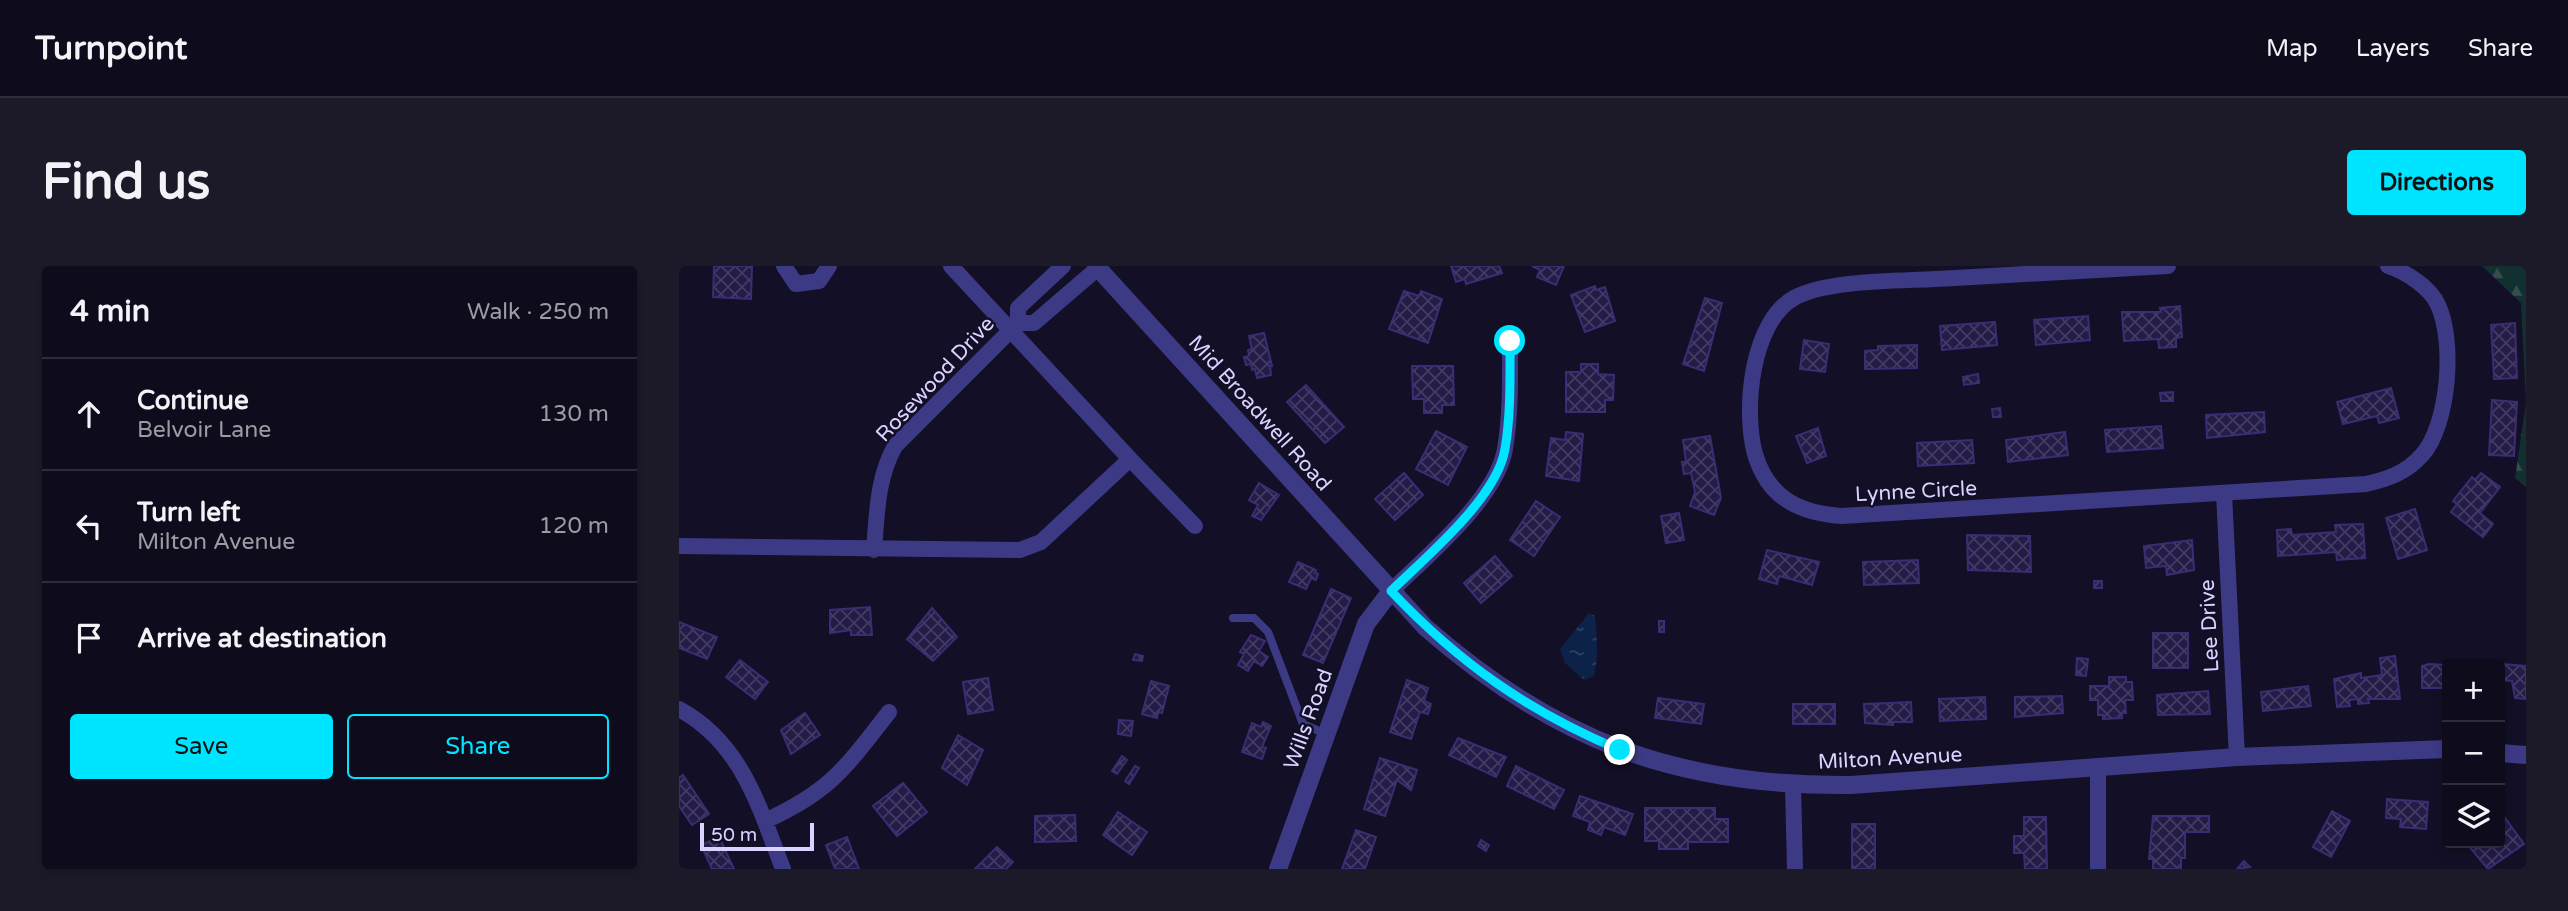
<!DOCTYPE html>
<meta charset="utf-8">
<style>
body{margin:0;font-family:"Varela Round",sans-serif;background:#1c1929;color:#f1f3f6}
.controls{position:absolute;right:21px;bottom:21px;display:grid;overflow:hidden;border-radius:7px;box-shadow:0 4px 10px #0003}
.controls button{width:63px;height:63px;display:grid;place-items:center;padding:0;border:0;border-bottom:2px solid #2e2b3b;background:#0e0b1c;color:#f1f3f6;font:35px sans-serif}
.scale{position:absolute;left:21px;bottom:18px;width:114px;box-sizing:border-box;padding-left:7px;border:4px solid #d9d4ff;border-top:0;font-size:19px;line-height:24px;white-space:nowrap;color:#d9d4ff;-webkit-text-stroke:5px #130f26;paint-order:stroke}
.stop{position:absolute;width:21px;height:21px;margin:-16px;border:5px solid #00e5ff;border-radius:50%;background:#fff}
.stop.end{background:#00e5ff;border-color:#fff;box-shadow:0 2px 7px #0008}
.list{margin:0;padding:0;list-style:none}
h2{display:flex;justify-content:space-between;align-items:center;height:91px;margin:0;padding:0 28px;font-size:30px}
h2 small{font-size:23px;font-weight:400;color:#9b9ba3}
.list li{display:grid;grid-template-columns:46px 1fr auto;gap:21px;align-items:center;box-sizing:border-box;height:112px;padding:0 28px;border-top:2px solid #2e2b3b}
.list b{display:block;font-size:26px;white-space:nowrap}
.list p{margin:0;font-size:23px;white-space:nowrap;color:#9b9ba3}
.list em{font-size:23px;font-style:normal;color:#9b9ba3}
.actions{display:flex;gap:14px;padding:21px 28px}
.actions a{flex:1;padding:16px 0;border:2px solid #00e5ff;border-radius:7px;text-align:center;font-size:24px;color:#00e5ff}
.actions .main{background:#00e5ff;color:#111}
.icon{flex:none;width:38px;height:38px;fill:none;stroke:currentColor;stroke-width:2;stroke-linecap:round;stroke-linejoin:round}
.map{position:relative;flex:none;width:1847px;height:603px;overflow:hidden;border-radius:7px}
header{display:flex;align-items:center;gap:42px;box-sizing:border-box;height:98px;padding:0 35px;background:#0e0b1c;border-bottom:2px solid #2e2b3b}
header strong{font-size:33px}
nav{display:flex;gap:38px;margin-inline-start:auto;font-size:24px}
.intro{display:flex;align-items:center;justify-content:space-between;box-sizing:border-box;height:168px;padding:0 42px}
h1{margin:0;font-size:49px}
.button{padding:18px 32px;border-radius:7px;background:#00e5ff;color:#111;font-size:24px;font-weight:700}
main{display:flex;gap:42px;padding:0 42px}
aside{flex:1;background:#0e0b1c;border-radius:7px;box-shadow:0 4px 10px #0003}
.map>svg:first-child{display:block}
.forest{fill:url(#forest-firs)}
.water{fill:url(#water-ripples)}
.building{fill:url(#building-cross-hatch);stroke:#3b2d73;stroke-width:2}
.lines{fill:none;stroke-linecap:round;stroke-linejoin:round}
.service{stroke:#3d3a85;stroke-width:8}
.minor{stroke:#3d3a85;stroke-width:16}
.tertiary{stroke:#3d3a85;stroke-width:18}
.route{stroke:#00e5ff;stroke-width:9}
.labels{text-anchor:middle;stroke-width:5;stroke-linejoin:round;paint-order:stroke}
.street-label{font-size:21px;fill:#d9d4ff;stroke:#130f26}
</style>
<header>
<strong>Turnpoint</strong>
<nav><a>Map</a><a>Layers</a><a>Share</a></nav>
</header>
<div class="intro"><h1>Find us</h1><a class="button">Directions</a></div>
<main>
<aside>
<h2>4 min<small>Walk · 250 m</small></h2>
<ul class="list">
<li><svg class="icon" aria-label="ahead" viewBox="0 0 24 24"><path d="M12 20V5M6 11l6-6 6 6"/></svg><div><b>Continue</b><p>Belvoir Lane</p></div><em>130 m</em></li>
<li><svg class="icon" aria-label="left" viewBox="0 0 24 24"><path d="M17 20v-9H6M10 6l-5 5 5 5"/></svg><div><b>Turn left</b><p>Milton Avenue</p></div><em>120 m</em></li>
<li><svg class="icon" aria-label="arrive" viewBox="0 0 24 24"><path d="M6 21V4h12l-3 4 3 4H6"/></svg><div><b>Arrive at destination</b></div></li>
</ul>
<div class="actions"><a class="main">Save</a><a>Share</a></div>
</aside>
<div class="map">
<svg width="1847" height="603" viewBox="0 0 1847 603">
<defs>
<pattern id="forest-firs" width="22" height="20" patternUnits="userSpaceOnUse" patternTransform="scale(1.75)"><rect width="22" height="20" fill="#12302f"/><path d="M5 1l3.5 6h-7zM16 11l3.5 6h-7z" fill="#344d4e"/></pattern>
<pattern id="water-ripples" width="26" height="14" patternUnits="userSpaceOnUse" patternTransform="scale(1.75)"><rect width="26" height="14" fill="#0c2248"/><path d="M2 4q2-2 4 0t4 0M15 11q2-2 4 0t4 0" fill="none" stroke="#2f4163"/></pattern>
<pattern id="building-cross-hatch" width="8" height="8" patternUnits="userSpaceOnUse" patternTransform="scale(1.75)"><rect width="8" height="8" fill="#241b47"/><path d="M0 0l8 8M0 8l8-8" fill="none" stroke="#433b63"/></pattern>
</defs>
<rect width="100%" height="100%" fill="#130f26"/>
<path class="forest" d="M1803,0H1847V221L1836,212L1847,137L1842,37Z"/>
<path class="water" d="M910,347L916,350C918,370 920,391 915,410L905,414L886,397L881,383Z"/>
<path class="building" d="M35,0H73L72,33L34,31Z
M772,0H820L823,7L787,18L786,13L777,16Z
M853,0H885L877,19L858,11L861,4Z
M916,20L917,24L926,21L936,55L906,66L892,29Z
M725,25L740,30L742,25L763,33L749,77L710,63Z
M1026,32L1043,37L1025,105L1004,98Z
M1501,40L1503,71L1497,72V81L1480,82L1479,73L1445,75L1443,46H1482L1481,42Z
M1409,50L1411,74L1357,79L1355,54Z
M1316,56L1318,79L1263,84L1261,60Z
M1836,57L1838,112L1815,113L1812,59Z
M585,67L593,100H591L592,109L578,112L576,103L573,104L572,98L567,99L565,91L570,90L569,84L573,83L570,70Z
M1125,74L1150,78L1146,106L1121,103Z
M1238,79V102L1186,103V85L1199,84V80Z
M902,98H919V108L935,109L934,134H926V146H887V106H902Z
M733,100H774L775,139H763V147H745V133H734Z
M1299,108L1300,117L1285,119L1284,111Z
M627,119L665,161L646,177L608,136Z
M1712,122L1720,152L1700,157L1698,150L1664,158L1658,136Z
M1494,126V135H1482L1481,127Z
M1813,134L1838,136L1835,190L1810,189Z
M1321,142L1322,151H1314L1313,143Z
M1585,146L1586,166L1528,172L1527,149Z
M1482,160L1484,182L1428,186L1426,164Z
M1139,162L1147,190L1128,197L1117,170Z
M757,165L788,181L769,219L737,203Z
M887,166L904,168L900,215L867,210L872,172L886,174Z
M1386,166L1389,189L1329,196L1327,174Z
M1031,170L1042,232L1035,249L1011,240L1016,226L1012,207L1005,208L1003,196H1007L1004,174Z
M1293,174L1295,197L1239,200L1238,177Z
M725,207L744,229L716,254L696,233Z
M1802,207L1821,221L1801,247L1814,258L1804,271L1772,246L1778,238L1774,235L1793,211L1796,214Z
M580,217L600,229L582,254L573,250L579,239L570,234Z
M857,235L881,251L855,290L831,274Z
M1736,243L1748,284L1719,293L1707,252Z
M1000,247L1005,274L987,277L982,250Z
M1684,258L1686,292L1658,294L1657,286L1599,290L1598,264L1612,263L1613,269L1657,266L1656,259Z
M1288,269L1351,270L1352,306L1289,304Z
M1513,274L1515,304L1488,309L1487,300L1467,302L1465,280Z
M1088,284L1140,296L1133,319L1100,310L1098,318L1080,313Z
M816,290L833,310L802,337L785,317Z
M1239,294L1240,317L1185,319L1184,296Z
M619,296L637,304L636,307L639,308L637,314L632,312L627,323L610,316Z
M1415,315H1423V322H1415Z
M652,323L672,332L644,397L624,389Z
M191,341L193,369H172V364L151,367V344Z
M253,342L278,371L254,395L228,373Z
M980,355H985V366H980Z
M0,356L38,371L28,393L0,382Z
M1474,367H1509V402H1474Z
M572,369L586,375L580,385L589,391L583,400L575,395L569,405L559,399L565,388L561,386Z
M456,388L464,390L463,395L454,394Z
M1716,390L1721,433H1689L1690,437L1679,438V433L1670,434L1671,440L1658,441L1655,413L1682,407V412L1703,409L1701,392Z
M1398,392L1409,393L1407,410L1397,409Z
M61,394L89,416L76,433L47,411Z
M1812,397L1847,400V433L1836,432L1833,415L1821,414V398Z
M1750,398L1768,399V422H1743V400Z
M1430,411H1447V416H1453L1454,434H1446L1447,447H1443V452L1424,453V449H1419V434H1411V420H1430Z
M309,412L314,444L289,448L284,416Z
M728,414L749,422L745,435L752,438L749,448L741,446L732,473L711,466Z
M472,415L490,420L483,447L479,446L478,452L463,448Z
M1629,420L1632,440L1584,445L1582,426Z
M1529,425L1531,448L1479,449L1478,429Z
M1383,430L1384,447L1336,451V431Z
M1306,431L1307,453L1261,455L1260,433Z
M979,432L1025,438L1022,458L976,452Z
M1232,436L1233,456H1214V459L1186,457L1185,438Z
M1114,438H1156V458H1114Z
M126,447L141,469L112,488L102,464Z
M440,454L454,455L452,470L439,468Z
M584,456L592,460L583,481L587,482L583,493L563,486L573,457L582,461Z
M279,469L304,484L288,519L263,502Z
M779,472L827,491L817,511L770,489Z
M443,490L448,494L438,508L433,505Z
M701,492L738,504L732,524L718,514L706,550L685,543Z
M456,500L460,502L450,518L446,515Z
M837,500L885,524L875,543L828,520Z
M4,509L30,548L13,559L0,540V512Z
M224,517L248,546L218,570L194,540Z
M901,530L954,548L946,569L925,561L922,569L909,564L911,556L894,550Z
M1708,533L1749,536L1747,563L1721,561L1722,553L1707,552Z
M966,542H1036V553H1049V576H1009V583H980V575H966Z
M1653,545L1671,555L1652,591L1634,581Z
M1821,545L1845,578L1809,603L1787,577H1821Z
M439,546L468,566L453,589L424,569Z
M396,549L397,575L356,576V550Z
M1474,550H1530V566H1506V592H1502V603H1474V593H1470Z
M1345,551H1367L1368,603H1346L1345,587H1335V570H1345Z
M1173,558H1196V603H1173Z
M677,564L697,571L686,603H663Z
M40,571L55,603H33L22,579Z
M168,571L180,603H156L147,579Z
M802,574L810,579L807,585L799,580Z
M318,581L334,596L327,603H296Z
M1565,595L1571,601L1558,603Z"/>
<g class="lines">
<path class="service" d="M554,352H575L589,366L624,458L647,468"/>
<path class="minor" d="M105,0L117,18L140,15L150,0
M272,0L451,193
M384,0L339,42V57H355L419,2
M1489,0C1412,4 1334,9 1256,13C1219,15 1147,14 1115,32C1072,56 1064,145 1076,188C1089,232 1120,247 1163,250L1687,218C1709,213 1727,207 1743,189C1770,159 1776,75 1759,39C1751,21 1727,6 1709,0
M1545,227L1558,491
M0,280L341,284L362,276L451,193L516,260
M195,284C198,248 198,212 216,180L339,57
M712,325C747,291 818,232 826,183C832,148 831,110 831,75
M0,443C63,477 80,541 104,603
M1419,500V603
M1114,519L1116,603
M86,555C152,525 167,501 210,446"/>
<path class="tertiary" d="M417,0L746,361C876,475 999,521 1172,519L1558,491L1768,483
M1821,487L1847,489
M599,603L687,358L712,325"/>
</g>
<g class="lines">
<path class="route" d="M831,75C831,110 832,148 826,183C818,232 747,291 712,325C781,398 849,445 941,484"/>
</g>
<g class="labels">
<g class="street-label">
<text transform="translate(256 113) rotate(-47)" y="7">Rosewood Drive</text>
<text transform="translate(581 147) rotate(48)" y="7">Mid Broadwell Road</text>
<text transform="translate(1237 225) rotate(-3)" y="7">Lynne Circle</text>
<text transform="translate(1530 360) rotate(-93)" y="7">Lee Drive</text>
<text transform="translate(629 453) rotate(-70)" y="7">Wills Road</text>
<text transform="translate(1211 492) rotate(-3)" y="7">Milton Avenue</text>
</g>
</g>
</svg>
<div class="controls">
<button>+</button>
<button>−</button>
<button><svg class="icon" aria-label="layers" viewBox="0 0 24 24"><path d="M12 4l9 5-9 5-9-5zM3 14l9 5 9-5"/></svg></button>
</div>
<div class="scale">50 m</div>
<div class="stop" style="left:831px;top:75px"></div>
<div class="stop end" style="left:941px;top:484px"></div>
</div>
</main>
